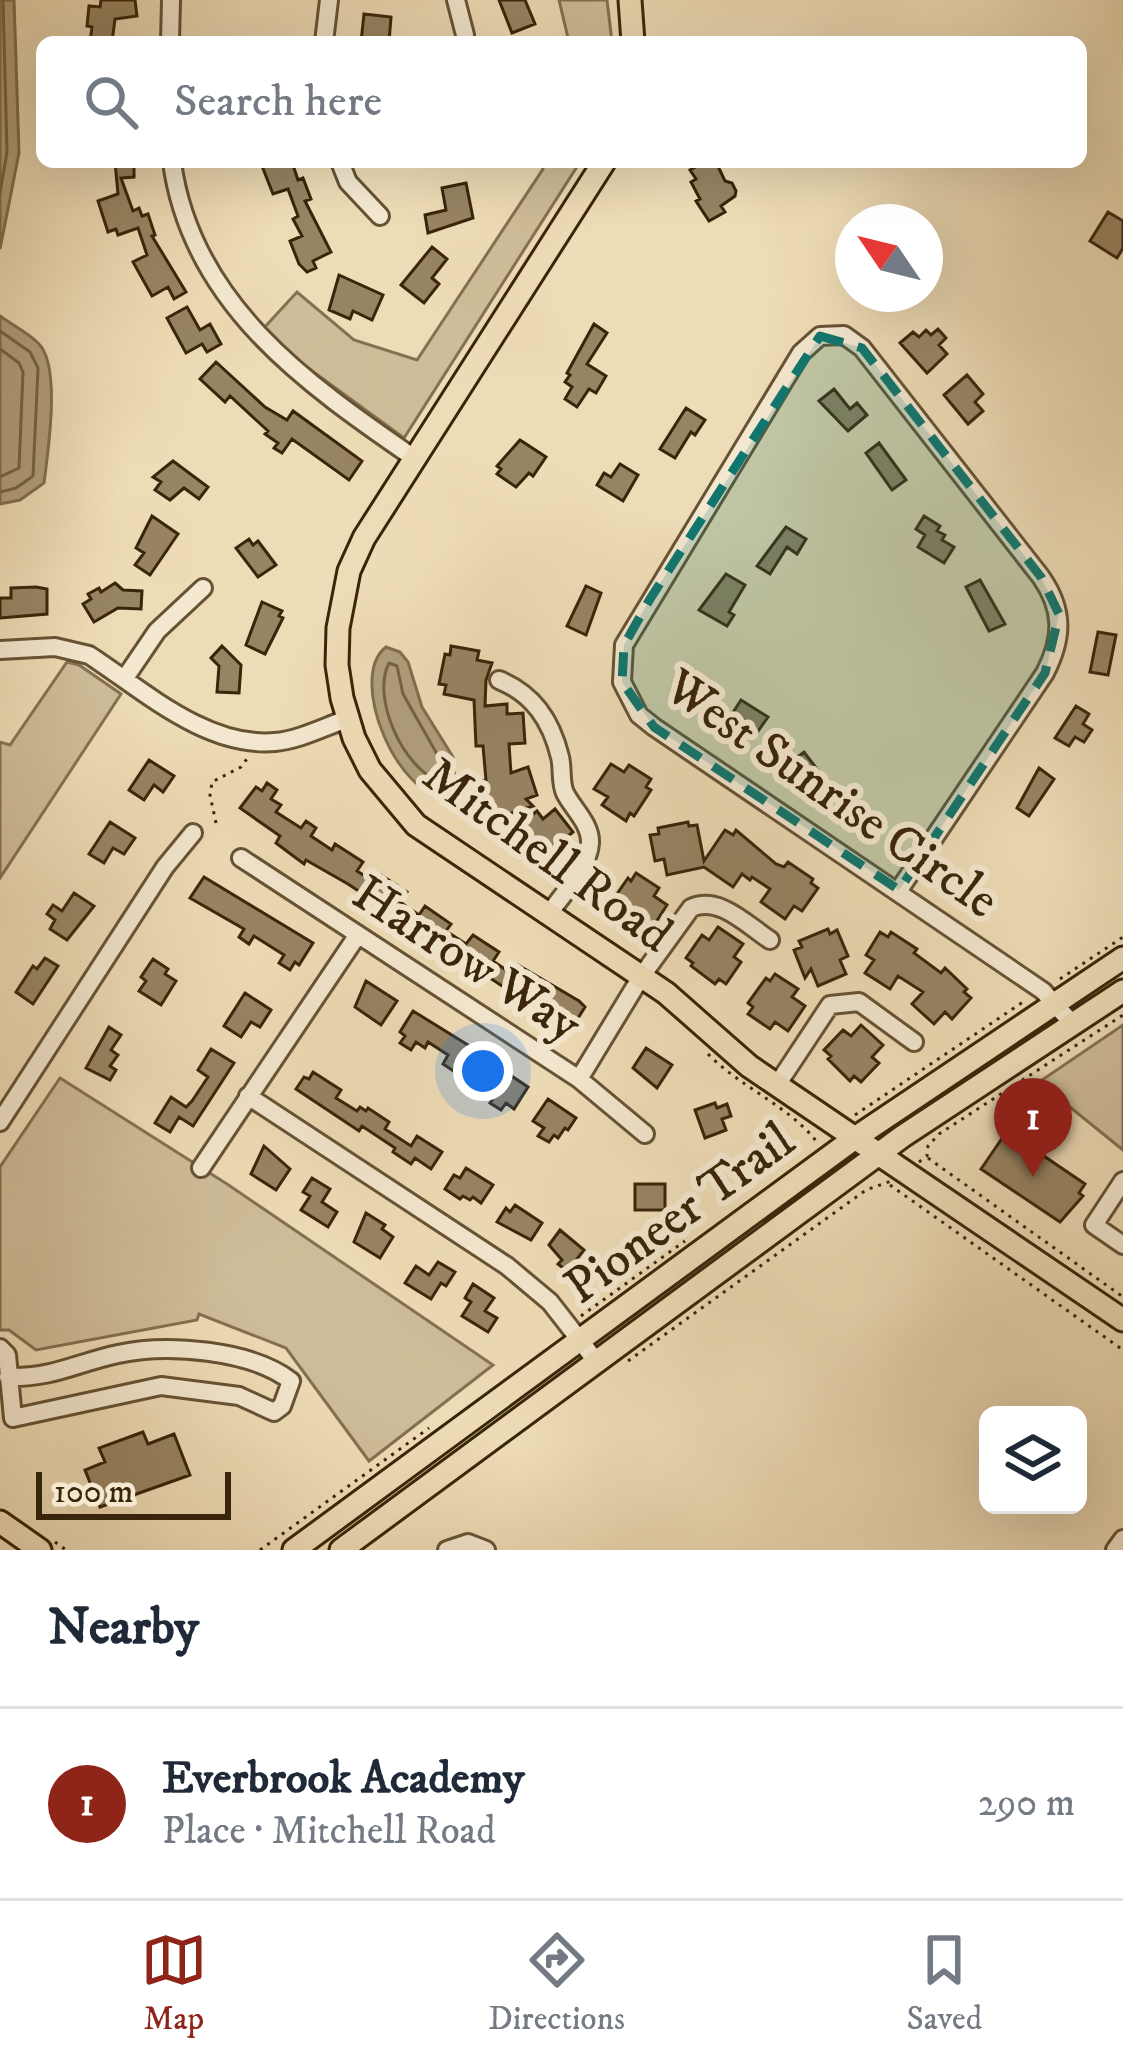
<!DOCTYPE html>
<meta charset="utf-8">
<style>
body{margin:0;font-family:"IM FELL DW Pica",serif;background:#f6f6f7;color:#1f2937}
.controls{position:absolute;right:36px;bottom:36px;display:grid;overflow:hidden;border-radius:18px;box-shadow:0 12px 48px #0002}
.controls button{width:108px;height:108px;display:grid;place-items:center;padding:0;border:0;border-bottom:3px solid #e0e1e3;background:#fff;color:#1f2937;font:60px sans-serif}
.compass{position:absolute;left:835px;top:204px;width:108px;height:108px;border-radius:50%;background:#fff;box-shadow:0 12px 48px #0002;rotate:305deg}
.scale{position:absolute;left:36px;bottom:30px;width:195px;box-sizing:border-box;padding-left:12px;border:6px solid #392509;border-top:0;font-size:33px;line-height:42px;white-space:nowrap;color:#392509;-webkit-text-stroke:9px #f4e8d0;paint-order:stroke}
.you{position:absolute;left:483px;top:1071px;width:42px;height:42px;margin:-30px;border:9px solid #fff;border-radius:50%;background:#1a73e8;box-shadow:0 0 0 18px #1a73e833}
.badge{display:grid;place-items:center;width:78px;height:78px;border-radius:50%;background:#8f2418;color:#fff;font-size:39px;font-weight:700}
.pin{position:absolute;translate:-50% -99px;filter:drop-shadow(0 3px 6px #0008)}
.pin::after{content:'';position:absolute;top:63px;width:42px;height:36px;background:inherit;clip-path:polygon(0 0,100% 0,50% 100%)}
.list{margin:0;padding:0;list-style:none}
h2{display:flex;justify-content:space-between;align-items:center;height:156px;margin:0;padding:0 48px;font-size:51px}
h2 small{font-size:39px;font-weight:400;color:#747a83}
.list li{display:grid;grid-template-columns:78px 1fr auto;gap:36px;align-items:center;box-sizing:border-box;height:192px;padding:0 48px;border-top:3px solid #e0e1e3}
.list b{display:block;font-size:45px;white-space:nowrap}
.list p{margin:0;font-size:39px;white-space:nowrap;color:#747a83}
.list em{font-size:39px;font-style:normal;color:#747a83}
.icon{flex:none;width:66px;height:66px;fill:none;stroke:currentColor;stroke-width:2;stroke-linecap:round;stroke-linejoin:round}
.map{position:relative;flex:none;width:1123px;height:1550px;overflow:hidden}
.search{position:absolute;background:#fff;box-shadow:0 12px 48px #0002;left:36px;right:36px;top:36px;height:132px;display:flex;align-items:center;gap:30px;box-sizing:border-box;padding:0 42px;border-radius:18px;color:#747a83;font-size:45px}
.sheet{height:348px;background:#fff}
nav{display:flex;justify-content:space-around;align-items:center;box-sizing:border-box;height:168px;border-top:3px solid #e0e1e3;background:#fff;font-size:33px;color:#747a83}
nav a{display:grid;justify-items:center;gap:6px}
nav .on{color:#8f2418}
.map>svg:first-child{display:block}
.green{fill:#cfbd99;stroke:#847151;stroke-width:3}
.water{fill:#b09e7b;stroke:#806e4d;stroke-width:3}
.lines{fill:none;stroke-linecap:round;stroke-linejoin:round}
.shore{stroke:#746242;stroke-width:3}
.building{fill:#978463;stroke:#392509;stroke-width:3}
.minor-casing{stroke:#665334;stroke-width:22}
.major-casing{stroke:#392509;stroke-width:27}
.path{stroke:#392509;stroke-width:3;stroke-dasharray:3 6;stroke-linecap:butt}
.minor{stroke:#f4e8d0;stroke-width:16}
.major{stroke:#eedcb6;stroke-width:21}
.marked{fill:#0f766e;fill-opacity:0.2;stroke:#0f766e;stroke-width:9;stroke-dasharray:24 15;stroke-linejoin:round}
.labels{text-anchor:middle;stroke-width:12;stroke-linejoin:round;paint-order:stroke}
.street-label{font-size:51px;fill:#392509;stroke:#f4e8d0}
</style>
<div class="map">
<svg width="1123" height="1550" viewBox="0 0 1123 1550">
<rect width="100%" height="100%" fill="#eedcb6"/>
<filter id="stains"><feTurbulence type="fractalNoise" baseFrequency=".00167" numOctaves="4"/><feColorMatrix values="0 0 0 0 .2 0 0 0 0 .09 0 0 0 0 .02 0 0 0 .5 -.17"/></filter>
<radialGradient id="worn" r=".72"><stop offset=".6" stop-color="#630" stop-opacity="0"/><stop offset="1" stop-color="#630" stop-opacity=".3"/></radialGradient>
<path class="green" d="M559,0H607L612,42H569Z
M540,162H580L404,438L286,352L263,329L297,292L354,340L417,360L543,169Z
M67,662L79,665L121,694L0,878V742L10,745Z
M1123,1025V1150L1039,1082Z
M60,1078L227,1184L493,1365L369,1461L286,1348L199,1314L197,1320L36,1350L9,1330H0V1167Z"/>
<path class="water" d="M0,0H14L19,153L0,249Z
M0,316C12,325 29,333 39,344C61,367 48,451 44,483L20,500L0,504Z
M386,647L400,652L408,662L422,707L453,757L455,783L448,796C399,801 346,678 386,647Z"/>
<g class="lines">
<path class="shore" d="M0,193L7,152L3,0
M0,331L30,352L38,368L33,476L16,488L0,492
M0,349L19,363L23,372L19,468L0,477
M389,663L397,666L403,694L441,761L443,777L440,782C403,768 371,698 389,663Z"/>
</g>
<path class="building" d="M101,0H135L137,16L115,19L112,42H90L92,27L87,26L89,6L100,7Z
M499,0H525L535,24L512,33Z
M364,14L391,17L389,42H361Z
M115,162H134V177L121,178L133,211L139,208L142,216L148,214L155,235L152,236L186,292L174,299L168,287L152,296L133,262L147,255L138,228L118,235L116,229L108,232L98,201L118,194Z
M271,162H292L298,180L303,178L311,199L305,201L331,252L313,261L316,268L307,272L299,264L290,241L302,236L293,219L298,216L288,189L273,194L262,166Z
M704,162H716L725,181L732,183L736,191L735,196L721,206L725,212L709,221L696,201L700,199L691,182L696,179L690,170Z
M466,183L473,218L428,233L425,215L446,210L442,188Z
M1108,212L1123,221V248L1117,258L1090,241Z
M432,247L447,259L432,278L439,284L424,303L401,285Z
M339,275L383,295L372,320L353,311L350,319L329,310Z
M187,307L200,330L210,324L221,344L207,352L202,344L186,353L167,318Z
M594,324L607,333L587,364L606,376L596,393L589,389L577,407L565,399L572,387L565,382L570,375L567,373Z
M938,329L946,338L939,345L947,354L927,373L900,343L913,332L919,337L926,330L931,335Z
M216,362L265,407L287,420L293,411L362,461L349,480L292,439L282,453L274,448L278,443L265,434L268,431L256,420L230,396L225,402L200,379Z
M967,375L983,394L975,402L983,411L968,424L944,395Z
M834,389L850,409L857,403L867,415L848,431L819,401Z
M686,408L705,420L695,435L691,432L675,458L660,449Z
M520,440L546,457L533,476L529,473L516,487L497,474L501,469L497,466Z
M879,443L906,480L892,490L866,453Z
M173,461L208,487L199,499L184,488L170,500L155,490L161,482L153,477Z
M620,464L638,475L623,501L597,485L604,473L611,477Z
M152,516L178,534L150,575L135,565L144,553L136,548Z
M924,516L940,526L937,531L945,535L942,540L954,547L944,563L918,547L925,535L916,529Z
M786,527L806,539L797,554L787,547L770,574L757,566Z
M249,539L253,545L258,541L276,565L258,577L236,548Z
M726,574L745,585L729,612L734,615L727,626L699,610Z
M980,580L1005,624L989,631L966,587Z
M115,583L123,590L142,591L141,609L118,608L94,622L83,604L91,599L88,594L99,588L101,592Z
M586,586L601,593L586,635L567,626Z
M36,587L47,589V614L0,618V598H11V588Z
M262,602L282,611L279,616L283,618L265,654L246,645Z
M1098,632L1116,635L1108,675L1090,672Z
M222,646L241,665L239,693L217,692L219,666L211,658Z
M451,646L479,651L477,660L492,663L486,680L485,706L507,704V714L523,713L525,743L509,744L511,773L528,767L537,795L526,799L533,806L499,817L496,809L491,810L482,781L486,780L483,746H476L474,700L444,694L446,685L439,684L445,654L450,655Z
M741,700L768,717L756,734L743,726L735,738L713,724L723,709L732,714Z
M1076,706L1089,714L1083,724L1092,730L1084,742L1075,737L1069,746L1055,738Z
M789,750L795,759L804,752L820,773L802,788L776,760Z
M149,760L174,776L163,792L154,785L144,800L129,790Z
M611,764L624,772L629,765L651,779L646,787L651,790L634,816L630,813L626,821L602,805L608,797L594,789Z
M1039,768L1054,779L1029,816L1017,808Z
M267,783L277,790L271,799L281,805L276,812L301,828L306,821L316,828L311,836L332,850L335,844L363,862L357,871L376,883L381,875L407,892L400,902L419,915L425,906L451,924L446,931L466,944L473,935L499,952L493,961L512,974L518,965L579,1001L585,1007L570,1031L348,884L306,860L304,864L276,843L280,836L240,808L256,787L262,791Z
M555,809L573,832L561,842L567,849L546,866L541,859L536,863L517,839L520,836L515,829L537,811L543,819Z
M110,822L135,838L124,854L113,848L104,863L89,854Z
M688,822L689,826L697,825L704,861L725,830L733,835L736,830L776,864L784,867L788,862L813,879L811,883L818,888L802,911L794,906L785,919L761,902L770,889L752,877L750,880L742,874L733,887L704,867L667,875L664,859L655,861L650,835L659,834L658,828Z
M636,873L659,888L654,896L667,905L651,930L638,921L632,929L610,914L616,907L610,904L628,878L631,881Z
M204,877L313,943L299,965L295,962L290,970L279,963L284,955L254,936L249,944L239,937L244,929L190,898Z
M74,893L94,906L67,940L50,929L55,920L47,914L53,905L62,911Z
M718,927L743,944L734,957L741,962L726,984L719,979L715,984L691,966L693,963L686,958L702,935L709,940Z
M828,929L830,934L837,930L848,956L840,960L846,974L818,986L811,969L805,978L794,950L802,947L799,941Z
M880,932L888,937L891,932L917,949L914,953L941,973L945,968L967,989L964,992L971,998L952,1019L945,1012L934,1024L912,1004L923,992L898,976L890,989L865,973L874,960L866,955Z
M45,958L58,966L33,1004L16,992L33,966L37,969Z
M153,959L168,969L165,974L176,981L161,1005L139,991L146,981L141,977Z
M775,974L798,989L792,997L805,1006L788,1031L775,1022L770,1029L748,1014L753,1007L748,1003L766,978L770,981Z
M366,981L397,1001L381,1025L355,1007Z
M245,993L271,1010L260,1027L251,1022L241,1037L224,1026Z
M413,1011L481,1053L485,1059L470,1082L443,1064L448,1055L428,1042L425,1048L416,1042L411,1050L400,1043L405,1036L400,1032Z
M861,1025L883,1045L872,1057L879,1063L861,1082L854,1076L850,1081L828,1059L831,1056L824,1050L843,1030L851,1036Z
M109,1027L121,1035L111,1050L118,1055L110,1066L116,1070L110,1080L86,1068Z
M646,1048L672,1065L657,1088L633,1068Z
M211,1049L234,1063L193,1126L179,1117L170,1132L155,1123L171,1097L186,1107L192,1101L208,1077L198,1070Z
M504,1071L528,1087L514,1109L506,1103L501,1110L490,1103L495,1096L490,1092Z
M313,1072L341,1090L336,1098L357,1111L360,1107L366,1111L368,1108L389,1122L385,1129L411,1146L417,1136L442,1152L431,1169L415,1158L411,1164L393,1152L395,1148L362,1126L359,1131L296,1089L304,1077L309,1079Z
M548,1099L576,1118L568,1130L565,1128L558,1138L554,1135L549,1142L538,1136L544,1128L533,1121Z
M715,1103L717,1108L727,1104L731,1116L722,1119L726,1130L705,1138L695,1110Z
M1007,1131L1085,1184L1079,1193L1083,1196L1060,1222L981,1169Z
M264,1146L290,1169L276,1190L251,1174Z
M466,1168L493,1185L481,1203L473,1197L470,1200L463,1196L460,1199L445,1189L454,1175L460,1178Z
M312,1178L330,1189L322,1202L337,1212L328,1227L301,1210L310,1196L303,1192Z
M635,1184H665V1210H635Z
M515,1205L542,1223L531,1240L497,1222L506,1208L510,1212Z
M366,1213L385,1225L382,1229L393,1237L380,1258L354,1242Z
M560,1230L584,1250L577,1259L586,1266L576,1278L558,1264L562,1260L549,1245Z
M438,1262L455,1272L446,1286L441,1283L431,1299L405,1283L416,1266L429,1275Z
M473,1284L494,1298L485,1311L497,1318L488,1332L462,1316L471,1302L465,1298Z
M143,1432L148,1444L174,1434L190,1475L100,1507L85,1470L105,1462L99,1448Z"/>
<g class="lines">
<g class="minor-casing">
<path id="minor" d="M456,0L465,35
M170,42L171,0
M324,42L329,0
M172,162C191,303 305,383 414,458
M340,162L348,182L380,216
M0,650L55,647L89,655C143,690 206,748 275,742C299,740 324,727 347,719
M125,678L157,631L203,588
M499,680C533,694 551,720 560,757C563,769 560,782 565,793C573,809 591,824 590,843C589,867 562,895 548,915
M241,858L579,1079L645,1134
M899,890L1045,673C1063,638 1064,610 1041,577L862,348L844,335L820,336L801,353L624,645L622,682L639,715L654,727L1043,991L1072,1023
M579,1079L641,977L691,908C719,895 747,925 770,940
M777,1085L830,1005L859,1002L914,1042
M248,1096L507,1266L550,1302L596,1361
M0,1122L165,867L193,833
M201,1168L357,936
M1123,1181L1094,1225L1123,1245
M0,1348L7,1355L13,1418L161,1386L239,1396L274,1412L282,1406L291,1381C251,1350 167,1343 118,1354C76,1363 54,1378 8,1377
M447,1550L468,1543L486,1550
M1115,1550L1123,1539"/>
</g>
<g class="major-casing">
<path id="major" d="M630,0L633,42
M604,162L364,538L349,571L338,628L337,665L342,698L354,738L370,770L416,825L666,993L749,1066L1123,1320
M0,1522L40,1550
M294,1550L855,1138L1123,958
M341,1550L903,1136L1123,991"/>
</g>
<path class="path" d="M216,823L210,795L212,782L241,767L249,756
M1060,979L1123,937
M708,1054C740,1087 789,1106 817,1142
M855,1115L1026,1000
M928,1158L1123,1297
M919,1162L927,1156L928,1146L939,1134L1123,1015
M890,1185L1123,1350
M581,1316L685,1241
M628,1361L866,1190L891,1181
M55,1542L66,1550
M260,1550L429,1428"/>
<use href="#minor" class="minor"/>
<use href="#major" class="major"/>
</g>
<path class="marked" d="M820,336L862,348L1041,577L1059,614L1045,673L899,890L654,727L622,682L624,645L650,599Z"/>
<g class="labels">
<g class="street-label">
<text transform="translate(833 792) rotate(35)" y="18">West Sunrise Circle</text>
<text transform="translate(549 853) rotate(36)" y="18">Mitchell Road</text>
<text transform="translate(468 957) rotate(33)" y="18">Harrow Way</text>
<text transform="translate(678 1212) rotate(-36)" y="18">Pioneer Trail</text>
</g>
</g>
<rect width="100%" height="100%" filter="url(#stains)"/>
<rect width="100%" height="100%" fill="url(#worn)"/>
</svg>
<div class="controls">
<button><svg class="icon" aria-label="layers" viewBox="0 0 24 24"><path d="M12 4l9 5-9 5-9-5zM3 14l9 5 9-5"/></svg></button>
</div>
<svg class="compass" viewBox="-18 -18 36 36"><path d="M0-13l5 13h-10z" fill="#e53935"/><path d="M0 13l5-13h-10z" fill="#747a83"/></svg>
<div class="scale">100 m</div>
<div class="you"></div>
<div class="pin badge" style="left:1033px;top:1177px">1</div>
<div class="search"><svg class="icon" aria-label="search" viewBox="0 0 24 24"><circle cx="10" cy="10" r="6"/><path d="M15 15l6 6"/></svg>Search here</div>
</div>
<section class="sheet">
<h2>Nearby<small></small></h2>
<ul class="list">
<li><span class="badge">1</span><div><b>Everbrook Academy</b><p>Place · Mitchell Road</p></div><em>290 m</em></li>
</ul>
</section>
<nav>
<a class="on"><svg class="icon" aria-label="map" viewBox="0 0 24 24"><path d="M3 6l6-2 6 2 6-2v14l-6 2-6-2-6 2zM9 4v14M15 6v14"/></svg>Map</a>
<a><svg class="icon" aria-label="directions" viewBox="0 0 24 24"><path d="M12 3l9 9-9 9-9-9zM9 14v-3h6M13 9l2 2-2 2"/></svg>Directions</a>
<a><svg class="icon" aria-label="saved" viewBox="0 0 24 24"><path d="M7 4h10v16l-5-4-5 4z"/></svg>Saved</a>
</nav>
